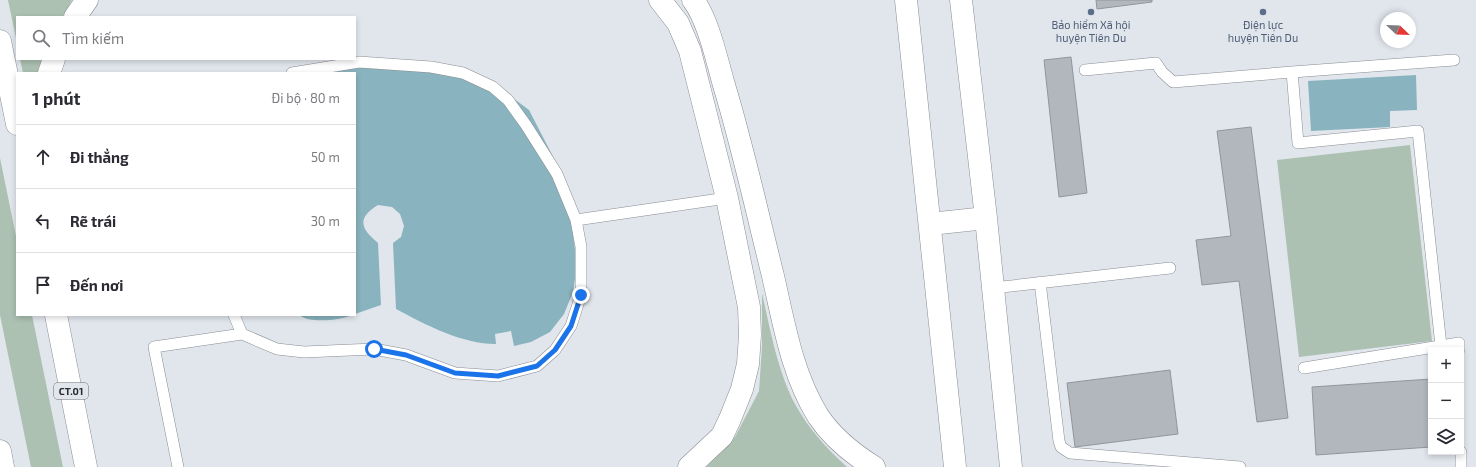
<!DOCTYPE html>
<html lang="vi">
<meta charset="utf-8">
<style>
body{margin:0;font-family:"Exo 2",sans-serif;background:#f7f7f7;color:#2b2b33}
.controls{position:absolute;right:12px;bottom:12px;display:grid;overflow:hidden;border-radius:0px;box-shadow:0 2px 6px #0003}
.controls button{width:36px;height:36px;display:grid;place-items:center;padding:0;border:0;border-bottom:1px solid #e1e1e2;background:#fff;color:#2b2b33;font:20px sans-serif}
.compass{position:absolute;left:1380px;top:12px;width:36px;height:36px;border-radius:50%;background:#fff;box-shadow:0 2px 6px #0003;rotate:113deg}
.stop{position:absolute;width:12px;height:12px;margin:-9px;border:3px solid #1a73e8;border-radius:50%;background:#fff}
.stop.end{background:#1a73e8;border-color:#fff;box-shadow:0 1px 4px #0008}
.list{margin:0;padding:0;list-style:none}
h2{display:flex;justify-content:space-between;align-items:center;height:52px;margin:0;padding:0 16px;font-size:17px}
h2 small{font-size:13px;font-weight:400;color:#7c7c81}
.list li{display:grid;grid-template-columns:26px 1fr auto;gap:12px;align-items:center;box-sizing:border-box;height:64px;padding:0 16px;border-top:1px solid #e1e1e2}
.list b{display:block;font-size:15px;white-space:nowrap}
.list em{font-size:13px;font-style:normal;color:#7c7c81}
.icon{flex:none;width:22px;height:22px;fill:none;stroke:currentColor;stroke-width:2;stroke-linecap:round;stroke-linejoin:round}
.map{position:relative;flex:none;width:1476px;height:467px;overflow:hidden}
.search{position:absolute;background:#fff;box-shadow:0 2px 6px #0003;left:16px;top:16px;width:340px;height:44px;display:flex;align-items:center;gap:10px;box-sizing:border-box;padding:0 14px;border-radius:0px;color:#7c7c81;font-size:15px}
.panel{position:absolute;background:#fff;box-shadow:0 2px 6px #0003;left:16px;top:72px;width:340px;height:244px;border-radius:0px}
.map>svg:first-child{display:block}
.green{fill:#acc1b2}
.water{fill:#89b3be}
.building{fill:#b2b6bd;stroke:#92959c}
.lines{fill:none;stroke-linecap:round;stroke-linejoin:round}
.lane-casing{stroke:#898d93;stroke-width:12}
.secondary-casing{stroke:#898d93;stroke-width:23}
.highway-casing{stroke:#898d93;stroke-width:23}
.lane{stroke:#fff;stroke-width:11}
.secondary{stroke:#fff;stroke-width:22}
.highway{stroke:#fff;stroke-width:22}
.route{stroke:#1a73e8;stroke-width:5}
.service-dot{fill:#5c6f8a;stroke:#e1e6ed;stroke-width:1.5}
.labels{text-anchor:middle;stroke-width:3;stroke-linejoin:round;paint-order:stroke}
.shield{fill:#e1e6ed;stroke:#626468;stroke-width:1}
.shield-label{font-size:10px;font-weight:bold;fill:#2b2c2f}
.service-label{font-size:11px;fill:#4e5e75;stroke:#e1e6ed}
</style>
<div class="map">
<svg width="1476" height="467" viewBox="0 0 1476 467">
<rect width="100%" height="100%" fill="#e1e6ed"/>
<path class="green" d="M8,0H72L63,17H17V43Z
M20,59H44L40,73H23Z
M1410,145L1432,341L1299,357L1277,160Z
M0,158L17,241V315H32L63,467H31L0,315Z
M762,293C770,329 778,372 795,404C808,428 827,449 847,467H706L735,437L759,391L762,347Z"/>
<path class="water" d="M359,65L431,69L489,80L529,110L562,174L572,226L577,266L573,292L564,314L550,332L531,342L514,346L511,331L495,334L496,344C462,344 426,325 396,309L393,243L401,237L404,226L400,214L392,207L378,205C357,218 360,228 378,243L381,305L355,314V73H311Z
M1416,75L1417,110L1390,111V127L1311,131L1308,81Z
M299,315H353C340,320 311,324 299,315Z"/>
<path class="building" d="M1096,0H1152V2L1097,9Z
M1071,57L1087,193L1059,197L1044,60Z
M1251,127L1288,418L1257,422L1239,281L1202,285L1196,240L1231,236L1217,131Z
M1170,370L1178,434L1075,447L1067,383Z
M1431,379V447L1316,455L1312,387Z"/>
<g class="lines">
<g class="lane-casing">
<path id="lane" d="M1085,70L1156,63L1162,72L1173,82L1292,72L1298,143L1418,131L1441,346
M1292,72L1454,60
M576,220L727,198
M1040,282L1059,441L1061,447L1070,453L1240,467
M993,288L1170,268
M234,315L242,334
M1304,368L1459,343V350
M1461,452V467
M178,467L154,347L242,334L277,349L304,352L374,349L406,355L455,373L498,376L537,366L555,350L571,326L581,295V247L576,220L557,174L526,125L508,100L493,87L463,73L431,67L359,62L292,73"/>
</g>
<g class="secondary-casing">
<path id="secondary" d="M906,0L955,467
M961,0L986,218L1011,467
M930,224L986,218"/>
</g>
<g class="highway-casing">
<path id="highway" d="M660,0L678,23L690,51L727,198L749,307L750,335L748,364L742,389L730,419L722,436L689,467
M693,0C708,19 717,61 724,85C743,148 757,212 773,276C784,324 792,374 818,416C832,437 853,454 874,467
M75,17L87,0
M0,41L17,124
M49,73L54,59
M56,315L86,467
M0,451L3,467"/>
</g>
<use href="#lane" class="lane"/>
<use href="#secondary" class="secondary"/>
<use href="#highway" class="highway"/>
</g>
<g class="lines">
<path class="route" d="M374,349L406,355L455,373L498,376L537,366L555,350L571,326L581,295"/>
</g>
<g class="service-dot">
<circle cx="1091" cy="12" r="4"/>
<circle cx="1263" cy="12" r="4"/>
</g>
<g class="labels">
<rect class="shield" x="54" y="383" width="34" height="16" rx="3"/>
<g class="shield-label">
<text x="71" y="395">CT.01</text>
</g>
<g class="service-label">
<text x="1091" y="29">Bảo hiểm Xã hội<tspan x="1091" dy="13">huyện Tiên Du</tspan></text>
<text x="1263" y="29">Điện lực<tspan x="1263" dy="13">huyện Tiên Du</tspan></text>
</g>
</g>
</svg>
<div class="controls">
<button>+</button>
<button>−</button>
<button><svg class="icon" aria-label="layers" viewBox="0 0 24 24"><path d="M12 4l9 5-9 5-9-5zM3 14l9 5 9-5"/></svg></button>
</div>
<svg class="compass" viewBox="-18 -18 36 36"><path d="M0-13l5 13h-10z" fill="#e53935"/><path d="M0 13l5-13h-10z" fill="#7c7c81"/></svg>
<div class="stop" style="left:374px;top:349px"></div>
<div class="stop end" style="left:581px;top:295px"></div>
<div class="search"><svg class="icon" aria-label="search" viewBox="0 0 24 24"><circle cx="10" cy="10" r="6"/><path d="M15 15l6 6"/></svg>Tìm kiếm</div>
<section class="panel">
<h2>1 phút<small>Đi bộ · 80 m</small></h2>
<ul class="list">
<li><svg class="icon" aria-label="ahead" viewBox="0 0 24 24"><path d="M12 20V5M6 11l6-6 6 6"/></svg><div><b>Đi thẳng</b></div><em>50 m</em></li>
<li><svg class="icon" aria-label="left" viewBox="0 0 24 24"><path d="M17 20v-9H6M10 6l-5 5 5 5"/></svg><div><b>Rẽ trái</b></div><em>30 m</em></li>
<li><svg class="icon" aria-label="arrive" viewBox="0 0 24 24"><path d="M6 21V4h12l-3 4 3 4H6"/></svg><div><b>Đến nơi</b></div></li>
</ul>
</section>
</div>
